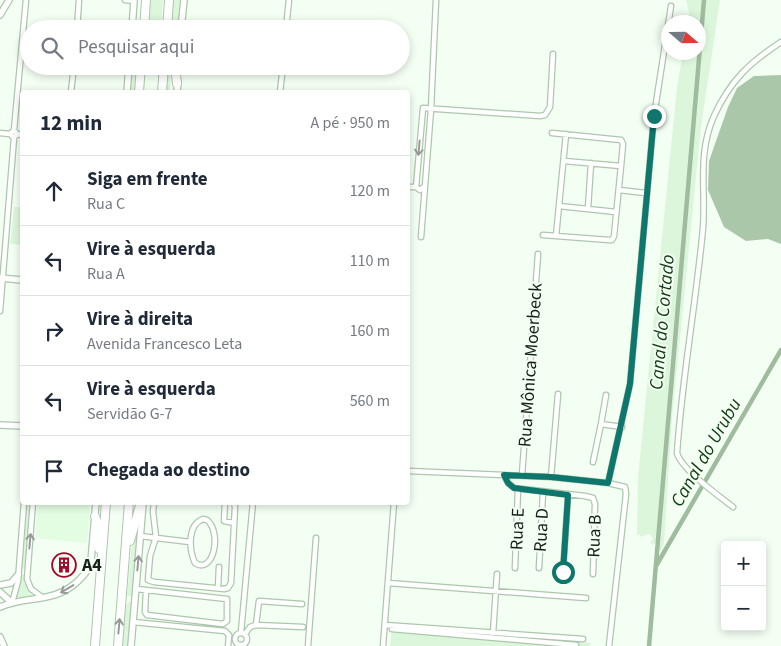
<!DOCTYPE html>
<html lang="pt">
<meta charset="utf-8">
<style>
body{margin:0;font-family:"Source Sans 3",sans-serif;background:#f2f2f3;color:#1f2937}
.controls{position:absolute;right:15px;bottom:15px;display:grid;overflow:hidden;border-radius:5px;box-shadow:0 2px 8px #0003}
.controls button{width:45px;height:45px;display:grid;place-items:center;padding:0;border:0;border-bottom:1px solid #e0e1e3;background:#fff;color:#1f2937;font:25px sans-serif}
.compass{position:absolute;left:661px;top:15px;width:45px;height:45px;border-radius:50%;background:#fff;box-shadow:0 2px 8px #0003;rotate:110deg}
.stop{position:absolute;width:15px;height:15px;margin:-11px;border:4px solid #0f766e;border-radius:50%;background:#fff}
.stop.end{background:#0f766e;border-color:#fff;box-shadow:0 1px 5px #0008}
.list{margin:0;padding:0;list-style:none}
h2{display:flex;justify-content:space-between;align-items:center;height:65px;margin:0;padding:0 20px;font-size:21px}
h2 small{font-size:16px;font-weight:400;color:#747a83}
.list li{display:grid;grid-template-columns:32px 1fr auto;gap:15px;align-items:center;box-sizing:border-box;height:70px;padding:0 20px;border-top:1px solid #e0e1e3}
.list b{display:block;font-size:19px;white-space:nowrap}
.list p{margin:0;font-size:16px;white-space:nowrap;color:#747a83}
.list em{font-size:16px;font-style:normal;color:#747a83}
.icon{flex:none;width:28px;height:28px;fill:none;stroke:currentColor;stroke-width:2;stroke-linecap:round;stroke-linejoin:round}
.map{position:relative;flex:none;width:781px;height:646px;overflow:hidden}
.search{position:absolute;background:#fff;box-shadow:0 2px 8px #0003;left:20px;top:20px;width:390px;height:55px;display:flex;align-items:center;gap:12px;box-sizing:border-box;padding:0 18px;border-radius:28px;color:#747a83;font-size:19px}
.panel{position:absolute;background:#fff;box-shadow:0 2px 8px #0003;left:20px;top:90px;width:390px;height:415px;border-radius:5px}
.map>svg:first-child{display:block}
.built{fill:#e3fde2}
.green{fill:#dcf6db}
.forest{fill:#aac7a9}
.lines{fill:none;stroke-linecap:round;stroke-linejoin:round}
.canal{stroke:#9fbc9e;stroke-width:4.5}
.street-casing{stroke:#adc7ac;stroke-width:7}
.secondary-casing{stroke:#adc7ac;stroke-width:8}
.highway-casing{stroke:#adc7ac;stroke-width:10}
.street{stroke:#fff;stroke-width:4.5}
.secondary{stroke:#fff;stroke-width:5.5}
.highway{stroke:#fff;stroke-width:8}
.oneway{stroke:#979b97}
.route{stroke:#0f766e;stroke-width:6}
.labels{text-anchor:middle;stroke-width:4;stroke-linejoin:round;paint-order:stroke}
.street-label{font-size:18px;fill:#172117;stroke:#f4fff4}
.poi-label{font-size:18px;font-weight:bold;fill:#172117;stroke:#f4fff4;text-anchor:start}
.water-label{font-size:19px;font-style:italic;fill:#0f3b12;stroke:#f4fff4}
</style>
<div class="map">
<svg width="781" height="646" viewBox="0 0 781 646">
<rect width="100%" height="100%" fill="#f4fff4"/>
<path class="built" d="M38,502L90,503L87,543L35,538Z"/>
<path class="green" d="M151,0H163L161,29H148Z
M172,0H180L178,29H172Z
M686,0H720L701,127L672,418L664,544L661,551L656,543L653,545L650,543L653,538L649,534L641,537L639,534L637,536L638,477L677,87L683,53L698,52V22H688L689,13Z
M133,66H138L136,92H130Z
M166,66H171L170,92H164Z
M14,207H22V245L10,244Z
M27,503H30L25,568L23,569L22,568Z
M139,523L132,598L130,596L127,597L131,551Z
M21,574L25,575L27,590L33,596L16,598Z
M132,601L128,646H120L126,605L129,602Z
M392,627L591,643L590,646H390Z"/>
<path class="forest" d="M781,75V244L768,239L746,241L724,227L708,190L709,161L728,107L737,88L754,76Z"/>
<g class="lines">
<path class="canal" d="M656,566L781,350
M649,646L704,0"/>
<g class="street-casing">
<path id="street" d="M125,0L134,1
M77,29L79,0
M286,29L289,0
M71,92L74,66
M280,92L283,66
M14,130L26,0
M0,133L10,134
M552,133L621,140L623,144L621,166
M17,134L14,138L10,134L14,130L17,134L22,135
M425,186L420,190L416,187L423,108L540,116L545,115L550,107L553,54
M408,187H416
M619,190L646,193
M559,206L616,212
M588,208L591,163
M543,235L609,240H612L614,236L621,166L564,161
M556,236L566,134
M421,237L431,109L436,0
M0,311L14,138
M601,424L606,395
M593,462L601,424L622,427
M408,471L551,477L608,483L625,487L626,494L609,646
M504,475L508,483L514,488L585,496L593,498L595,504L593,574
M522,475L538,254
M551,477L558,394
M608,483L630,384L654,116L671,6
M33,502L27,579L31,589L42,597
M154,502L153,512L156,537L150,556L148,580L154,582L224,589L228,588L231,583L235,507L234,502
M225,502L224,521L234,523
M733,507C719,496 681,469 677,453C682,378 696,303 703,228C706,189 697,154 714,116C730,81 749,63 781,42
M203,519L207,520C222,532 214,575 195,563C189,550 187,525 203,519Z
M140,536L190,542
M515,568L518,489
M539,568L543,492
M563,572L568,495
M388,583L586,598
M218,588L219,567
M136,589L146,590L227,599V621L223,624L147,615L145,612L146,590
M12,603L18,581L24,502
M133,622L225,631L229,635L228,646
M256,625L259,601L302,604
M385,625L583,639
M392,629L576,645
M241,632L253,502
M235 639a6 6 0 1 1 12 0a6 6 0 1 1-12 0Z
M493,633L497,574
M245,634L250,627L256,625L303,627
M308,646L316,538
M383,646L394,502"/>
</g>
<g class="secondary-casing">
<path id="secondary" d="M0,15L9,0
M132,29L134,0
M181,29L184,0
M127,92L129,66
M177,92L178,81
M0,278L22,280
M0,425L22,426
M0,585L11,583L18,575
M0,592L12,603
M0,607C27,595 54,604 78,581C84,575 89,570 91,561L96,502
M0,637L4,646
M131,646L143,504"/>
</g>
<g class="highway-casing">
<path id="highway" d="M144,29L146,0
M167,29L169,0
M175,66L177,84
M139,92L141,66
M162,92L164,66
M95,516L97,522L99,549
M130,541L141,502
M95,646L106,502
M118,646L129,502"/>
</g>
<use href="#street" class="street"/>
<use href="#secondary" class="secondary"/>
<use href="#highway" class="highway"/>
</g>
<defs><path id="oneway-shaft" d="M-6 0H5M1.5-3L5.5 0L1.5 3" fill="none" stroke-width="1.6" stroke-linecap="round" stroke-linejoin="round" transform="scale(1.25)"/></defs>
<g class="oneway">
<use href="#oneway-shaft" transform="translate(419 148) rotate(95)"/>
<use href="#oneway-shaft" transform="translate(30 541) rotate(-85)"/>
<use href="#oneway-shaft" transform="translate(138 563) rotate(-85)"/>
<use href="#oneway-shaft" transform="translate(67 589) rotate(149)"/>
<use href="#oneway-shaft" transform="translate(119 626) rotate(-85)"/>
</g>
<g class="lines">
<path class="route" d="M563,572L568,495L514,488L508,483L504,475L551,477L608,483L630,384L654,116"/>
</g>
<defs>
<g id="building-ring" transform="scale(1.25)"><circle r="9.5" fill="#f4fff4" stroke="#a4072a" stroke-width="1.5"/><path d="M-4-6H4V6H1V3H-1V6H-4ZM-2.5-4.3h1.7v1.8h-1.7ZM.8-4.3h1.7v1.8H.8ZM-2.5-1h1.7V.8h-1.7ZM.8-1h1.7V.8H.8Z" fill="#a4072a"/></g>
</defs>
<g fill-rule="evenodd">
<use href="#building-ring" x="64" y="565"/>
</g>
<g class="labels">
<g class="street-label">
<text transform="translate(530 365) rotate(-86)" y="6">Rua Mônica Moerbeck</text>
<text transform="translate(517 529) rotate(-88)" y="6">Rua E</text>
<text transform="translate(541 530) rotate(-87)" y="6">Rua D</text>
<text transform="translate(594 536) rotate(-88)" y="6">Rua B</text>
</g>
<g class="poi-label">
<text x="82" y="571">A4</text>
</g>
<g class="water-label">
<text transform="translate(661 322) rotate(-85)" y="7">Canal do Cortado</text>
<text transform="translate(705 452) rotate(-60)" y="7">Canal do Urubu</text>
</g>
</g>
</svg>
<div class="controls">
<button>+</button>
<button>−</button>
</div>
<svg class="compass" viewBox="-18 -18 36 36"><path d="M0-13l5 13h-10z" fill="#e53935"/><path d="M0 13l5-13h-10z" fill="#747a83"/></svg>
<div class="stop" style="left:563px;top:572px"></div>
<div class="stop end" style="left:654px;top:116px"></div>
<div class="search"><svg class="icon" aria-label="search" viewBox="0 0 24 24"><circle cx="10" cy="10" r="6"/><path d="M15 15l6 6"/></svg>Pesquisar aqui</div>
<section class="panel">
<h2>12 min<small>A pé · 950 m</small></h2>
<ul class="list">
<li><svg class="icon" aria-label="ahead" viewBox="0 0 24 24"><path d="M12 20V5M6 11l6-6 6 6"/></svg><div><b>Siga em frente</b><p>Rua C</p></div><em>120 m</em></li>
<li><svg class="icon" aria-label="left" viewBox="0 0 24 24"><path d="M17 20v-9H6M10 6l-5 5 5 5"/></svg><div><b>Vire à esquerda</b><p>Rua A</p></div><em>110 m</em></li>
<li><svg class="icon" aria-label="right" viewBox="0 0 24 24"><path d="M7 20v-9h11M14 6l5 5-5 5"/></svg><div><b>Vire à direita</b><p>Avenida Francesco Leta</p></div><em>160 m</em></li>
<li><svg class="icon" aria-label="left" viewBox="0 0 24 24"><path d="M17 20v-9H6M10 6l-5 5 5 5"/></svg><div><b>Vire à esquerda</b><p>Servidão G-7</p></div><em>560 m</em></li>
<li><svg class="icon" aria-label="arrive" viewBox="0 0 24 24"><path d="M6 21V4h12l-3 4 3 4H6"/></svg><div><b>Chegada ao destino</b></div></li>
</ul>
</section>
</div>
